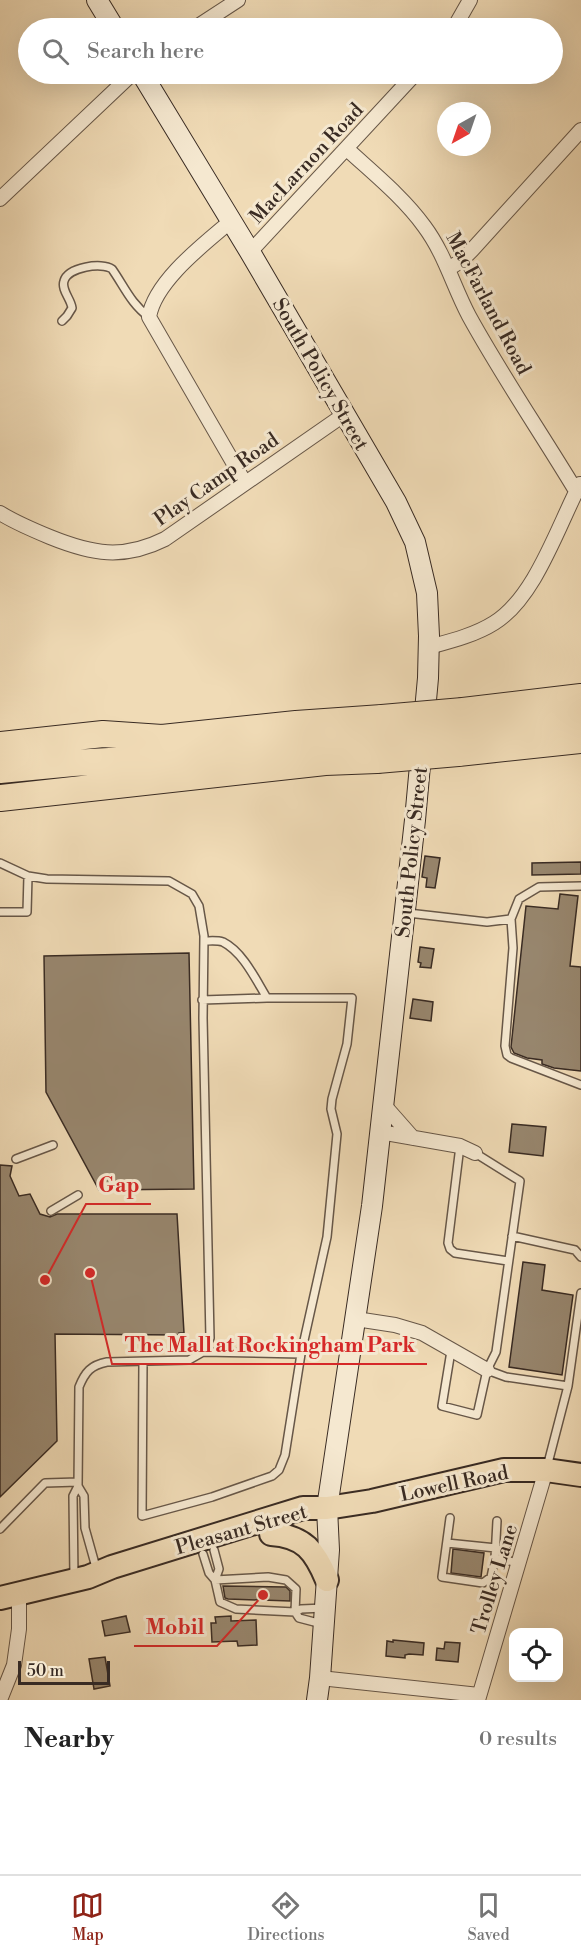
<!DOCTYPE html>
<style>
body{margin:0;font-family:"Libre Bodoni",serif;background:#f6f6f6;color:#222}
.controls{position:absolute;right:18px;bottom:18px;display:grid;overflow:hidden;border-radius:12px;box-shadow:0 6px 24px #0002}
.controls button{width:54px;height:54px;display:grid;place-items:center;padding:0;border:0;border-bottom:2px solid #e0e0e0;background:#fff;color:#222;font:30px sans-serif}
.compass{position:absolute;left:437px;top:102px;width:54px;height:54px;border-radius:50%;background:#fff;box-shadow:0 6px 24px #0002;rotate:220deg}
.scale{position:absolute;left:18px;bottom:15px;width:92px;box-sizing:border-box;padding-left:6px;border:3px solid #392b23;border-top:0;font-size:16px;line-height:21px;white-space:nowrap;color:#392b23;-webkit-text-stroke:4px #f5e8d0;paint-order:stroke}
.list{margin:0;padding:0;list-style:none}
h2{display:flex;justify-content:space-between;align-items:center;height:78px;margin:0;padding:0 24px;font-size:26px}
h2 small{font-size:20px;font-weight:400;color:#767676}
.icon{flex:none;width:33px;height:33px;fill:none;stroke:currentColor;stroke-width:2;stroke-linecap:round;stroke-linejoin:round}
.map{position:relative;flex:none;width:581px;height:1700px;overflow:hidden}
.search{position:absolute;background:#fff;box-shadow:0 6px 24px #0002;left:18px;right:18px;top:18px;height:66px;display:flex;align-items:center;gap:15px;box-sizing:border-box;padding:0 21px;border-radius:33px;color:#767676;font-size:22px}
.sheet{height:174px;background:#fff}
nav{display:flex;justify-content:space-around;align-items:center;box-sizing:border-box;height:84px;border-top:2px solid #e0e0e0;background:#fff;font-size:16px;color:#767676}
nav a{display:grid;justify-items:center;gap:3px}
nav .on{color:#8f2418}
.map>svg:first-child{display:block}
.building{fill:#98876f;stroke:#392b23;stroke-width:1.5}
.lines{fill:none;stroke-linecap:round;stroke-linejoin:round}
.lane-casing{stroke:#675748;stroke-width:10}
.street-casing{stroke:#675748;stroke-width:16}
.secondary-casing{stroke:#392b23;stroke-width:22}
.primary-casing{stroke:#392b23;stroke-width:26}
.highway-casing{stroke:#392b23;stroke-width:28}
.lane{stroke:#f5e8d0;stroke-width:7}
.street{stroke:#f5e8d0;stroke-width:14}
.secondary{stroke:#f5e8d0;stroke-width:20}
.primary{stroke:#f0dbb6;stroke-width:22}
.highway{stroke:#f0dbb6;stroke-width:26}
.highway-bridge-casing{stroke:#392b23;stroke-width:28;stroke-linecap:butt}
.highway-bridge{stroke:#f0dbb6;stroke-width:26}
.labels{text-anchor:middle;stroke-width:6;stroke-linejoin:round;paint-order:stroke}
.street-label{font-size:20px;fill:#392b23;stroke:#f5e8d0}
.leader{fill:none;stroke:#d62828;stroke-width:2}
.callout-dot{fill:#d62828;stroke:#f5e8d0;stroke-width:2}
.callout-label{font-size:21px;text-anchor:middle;font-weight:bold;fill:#d62828;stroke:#f5e8d0;stroke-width:6;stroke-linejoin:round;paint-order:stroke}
</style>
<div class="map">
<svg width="581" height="1700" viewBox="0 0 581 1700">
<rect width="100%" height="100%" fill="#f0dbb6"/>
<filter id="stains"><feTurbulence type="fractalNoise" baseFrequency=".00333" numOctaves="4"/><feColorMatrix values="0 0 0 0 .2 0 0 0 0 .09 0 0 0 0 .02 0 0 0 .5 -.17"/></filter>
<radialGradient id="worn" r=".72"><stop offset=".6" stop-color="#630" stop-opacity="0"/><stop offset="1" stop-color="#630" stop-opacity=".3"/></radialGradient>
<path class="building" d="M425,856L440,858L435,888L426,887L427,878L422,877Z
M581,862V874L532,875V863Z
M560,894L578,896L570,966L581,967V1071L554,1068L542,1064V1060L527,1058L514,1053L511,1047L526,906L558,909Z
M420,947L434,949L431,968L420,967L421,963L418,962Z
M189,953L194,1189L99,1190L46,1092L44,956Z
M413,999L433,1002L431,1021L410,1018Z
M512,1124L546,1127L543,1156L509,1152Z
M0,1165L12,1166L10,1176L19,1196L30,1194L40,1214L50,1217L57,1214H177L184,1333H179V1335L55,1334L57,1441L0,1497Z
M523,1262L545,1265L542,1290L573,1295L562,1375L509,1367Z
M453,1549L484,1553L481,1577L451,1573Z
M223,1586L286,1587L290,1591V1601L228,1599L225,1598Z
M126,1616L130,1632L105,1636L102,1621Z
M231,1616V1621L256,1620L257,1645L238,1646L237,1641L212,1642L211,1623H216L215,1617Z
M393,1640L424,1643L423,1655L409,1654L405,1655V1658L386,1656L387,1641L393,1642Z
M445,1642L460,1643L458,1662L436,1660L437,1648L444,1649Z
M105,1657L110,1686L94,1689L89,1659Z"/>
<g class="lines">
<g class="lane-casing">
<path id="lane" d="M62,321L67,316L72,308C71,299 61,290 64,281C68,267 102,262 112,269C124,286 131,304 149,317
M0,863L28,876
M581,886L539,887L519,899L511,919L513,948L505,1046L507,1055L511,1058L581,1085
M0,912H27L28,876L47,879L169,881L192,894L199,906L204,936L203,1018L210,1338L203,1352L189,1360L107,1362C91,1365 85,1372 79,1387L78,1486L73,1496L74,1578
M408,913L487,922L511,919
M202,1000L267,998
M460,1146L448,1243L450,1249L455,1253L508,1261
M16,1159L53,1145
M51,1211L78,1195
M512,1236L575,1250L581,1257
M451,1351L442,1406L477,1415L487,1370L496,1352L520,1181L475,1153
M203,1352L301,1354
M143,1362L142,1516L212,1497L272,1476L279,1470L285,1455L301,1354L327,1237L337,1134L331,1109L332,1099L347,1044L352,998H267C256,980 243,952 223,942C217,940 210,941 204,941
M487,1370L506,1377L568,1386
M547,1467L568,1386L581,1293
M78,1486L84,1496L85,1528L97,1571
M450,1518L442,1577L483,1583L491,1577L495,1558
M497,1521L495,1558L519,1563
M0,1529L45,1483L78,1482
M447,1543L496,1548
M214,1550L219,1569L215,1580L220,1602L236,1609L295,1612L301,1609L324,1608
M203,1554L209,1573L215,1580
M215,1580L268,1577L286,1580L296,1589L295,1612
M295,1612L299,1618L322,1624"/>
</g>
<g class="street-casing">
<path id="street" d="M195,28L238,0
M454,28L470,0
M347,149C373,173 403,197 424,226C445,254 453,286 469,316C502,376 541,433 576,491
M0,199L132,74
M231,221C204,244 155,281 149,317L245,483
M250,252L415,74
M448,269L461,261L472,250L581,130
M0,513C16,523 33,530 50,537C92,554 123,560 165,539L345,414
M429,647C451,641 475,635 494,623C535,598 558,526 580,484
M383,1104L413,1138
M380,1132L460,1146L475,1153
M356,1319L395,1325L422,1333L487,1370
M320,1678L479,1695
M0,1700L14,1665L19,1629V1594
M478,1700L546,1470"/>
</g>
<g class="secondary-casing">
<path id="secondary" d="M97,0L114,28
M142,74L250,252L396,502L415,542L427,593L429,636L428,678L415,820L372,1206L327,1508L329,1550L320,1678L317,1700"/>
</g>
<g class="primary-casing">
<path id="primary" d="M271,1534C304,1536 315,1551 327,1580
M0,1598L88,1577L112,1567L303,1508H327L372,1501L504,1470H546L581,1475"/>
</g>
<g class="highway-casing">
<path id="highway" d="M463,711L581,697
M460,732L581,720
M0,745L103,734L162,738L296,724L382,718
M458,753L581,740
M0,770L73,763L164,758L379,739
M0,798L325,762L377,760"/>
</g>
<use href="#lane" class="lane"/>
<use href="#street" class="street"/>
<use href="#secondary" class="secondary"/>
<use href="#primary" class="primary"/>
<use href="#highway" class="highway"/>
<g class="highway-bridge-casing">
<path id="highway-bridge" d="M382,718L463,711
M379,739L460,732
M377,760L458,753"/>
</g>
<use href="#highway-bridge" class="highway-bridge"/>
</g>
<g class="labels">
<g class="street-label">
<text transform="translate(306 163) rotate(-47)" y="7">MacLarnon Road</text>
<text transform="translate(489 303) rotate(62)" y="7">MacFarland Road</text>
<text transform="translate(321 374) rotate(60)" y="7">South Policy Street</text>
<text transform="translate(216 479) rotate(-35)" y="7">Play Camp Road</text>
<text transform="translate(411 852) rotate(-84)" y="7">South Policy Street</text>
<text transform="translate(454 1483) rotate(-12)" y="7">Lowell Road</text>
<text transform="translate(241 1529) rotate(-16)" y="7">Pleasant Street</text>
<text transform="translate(494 1579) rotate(-73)" y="7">Trolley Lane</text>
</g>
</g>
<path class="leader" d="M45 1280L86 1204H151M90 1273L112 1364H427M263 1595L217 1646H134"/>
<g class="callout-dot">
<circle cx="45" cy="1280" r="6"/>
<circle cx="90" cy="1273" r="6"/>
<circle cx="263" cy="1595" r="6"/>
</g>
<g class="callout-label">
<text x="119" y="1192">Gap</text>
<text x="270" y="1352">The Mall at Rockingham Park</text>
<text x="175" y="1634">Mobil</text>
</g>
<rect width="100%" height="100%" filter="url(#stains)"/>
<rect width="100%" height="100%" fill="url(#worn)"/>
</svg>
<div class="controls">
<button><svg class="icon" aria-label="locate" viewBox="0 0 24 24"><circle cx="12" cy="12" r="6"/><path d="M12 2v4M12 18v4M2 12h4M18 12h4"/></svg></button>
</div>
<svg class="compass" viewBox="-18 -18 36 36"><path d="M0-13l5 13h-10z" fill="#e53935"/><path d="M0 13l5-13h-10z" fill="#767676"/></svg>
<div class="scale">50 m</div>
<div class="search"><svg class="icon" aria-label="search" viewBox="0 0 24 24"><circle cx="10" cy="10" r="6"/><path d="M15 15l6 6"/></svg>Search here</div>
</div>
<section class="sheet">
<h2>Nearby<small>0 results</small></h2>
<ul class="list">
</ul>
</section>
<nav>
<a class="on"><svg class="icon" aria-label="map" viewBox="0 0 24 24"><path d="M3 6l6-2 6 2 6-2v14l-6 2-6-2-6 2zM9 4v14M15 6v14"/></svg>Map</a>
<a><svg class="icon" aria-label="directions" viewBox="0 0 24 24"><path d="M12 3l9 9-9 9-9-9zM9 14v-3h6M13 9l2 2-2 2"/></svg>Directions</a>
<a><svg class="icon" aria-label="saved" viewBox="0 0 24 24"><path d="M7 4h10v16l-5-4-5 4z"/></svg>Saved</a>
</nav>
